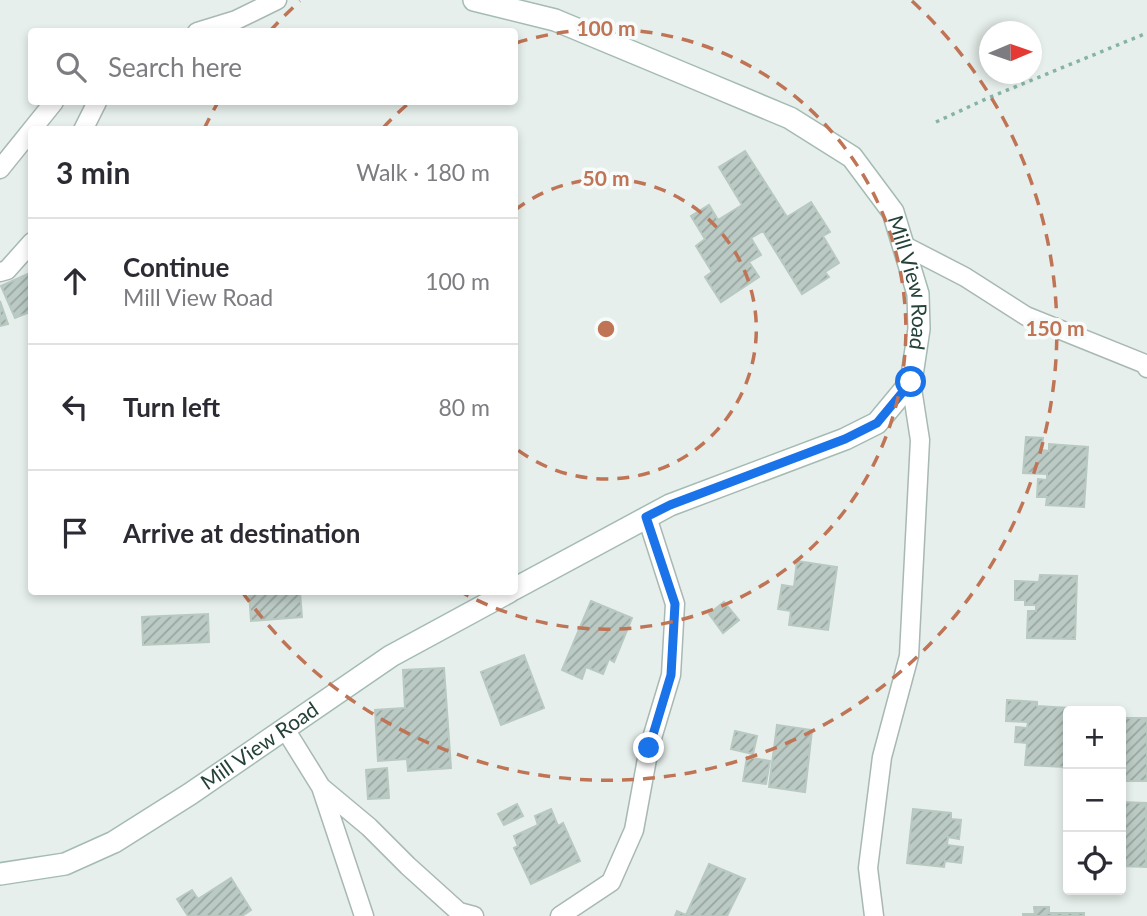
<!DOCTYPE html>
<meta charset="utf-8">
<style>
body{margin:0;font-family:Lato,sans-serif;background:#f2f2f3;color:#2b2b33}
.controls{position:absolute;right:21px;bottom:21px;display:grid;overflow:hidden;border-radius:7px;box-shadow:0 4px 10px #0003}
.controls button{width:63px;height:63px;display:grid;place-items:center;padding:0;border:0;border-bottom:2px solid #e1e1e2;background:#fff;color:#2b2b33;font:35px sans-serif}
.compass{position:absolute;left:979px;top:21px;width:63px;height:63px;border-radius:50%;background:#fff;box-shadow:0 4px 10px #0003;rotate:88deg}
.stop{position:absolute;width:21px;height:21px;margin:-16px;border:5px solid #1a73e8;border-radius:50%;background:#fff}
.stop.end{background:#1a73e8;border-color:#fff;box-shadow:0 2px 7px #0008}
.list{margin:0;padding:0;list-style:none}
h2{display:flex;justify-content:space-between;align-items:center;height:91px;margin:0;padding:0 28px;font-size:30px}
h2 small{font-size:23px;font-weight:400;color:#7c7c81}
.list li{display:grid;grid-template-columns:46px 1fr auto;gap:21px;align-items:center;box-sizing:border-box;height:126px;padding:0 28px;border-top:2px solid #e1e1e2}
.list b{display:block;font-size:26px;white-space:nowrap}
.list p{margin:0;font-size:23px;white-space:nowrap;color:#7c7c81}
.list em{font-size:23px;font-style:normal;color:#7c7c81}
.icon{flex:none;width:38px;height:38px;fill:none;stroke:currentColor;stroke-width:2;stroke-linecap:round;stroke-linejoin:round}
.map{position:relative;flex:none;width:1147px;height:916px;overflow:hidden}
.search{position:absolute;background:#fff;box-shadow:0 4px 10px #0003;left:28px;top:28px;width:490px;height:77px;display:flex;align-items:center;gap:18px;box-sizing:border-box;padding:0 24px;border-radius:7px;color:#7c7c81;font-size:26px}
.panel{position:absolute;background:#fff;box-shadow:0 4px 10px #0003;left:28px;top:126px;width:490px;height:469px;border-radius:7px}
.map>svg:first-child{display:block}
.building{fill:url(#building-hatch);stroke:#b8c9c2;stroke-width:2}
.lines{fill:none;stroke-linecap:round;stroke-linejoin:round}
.street-casing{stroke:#a8b8b2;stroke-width:21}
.secondary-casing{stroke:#a4bbb3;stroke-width:24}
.path{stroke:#86b3a5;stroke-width:3.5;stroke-dasharray:3.5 5;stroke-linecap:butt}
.street{stroke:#fff;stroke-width:18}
.secondary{stroke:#fff;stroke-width:21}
.route{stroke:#1a73e8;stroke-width:9}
.ring{fill:none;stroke:#c07456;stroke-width:3.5;stroke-dasharray:12 9}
.labels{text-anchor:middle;stroke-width:7;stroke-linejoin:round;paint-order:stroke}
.street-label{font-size:21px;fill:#24423a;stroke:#f7fbf9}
.centre{fill:#c07456;stroke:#f7fbf9;stroke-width:3.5}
.ring-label{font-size:21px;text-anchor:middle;font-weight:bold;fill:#c07456;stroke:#f7fbf9;stroke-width:7;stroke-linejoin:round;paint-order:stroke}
</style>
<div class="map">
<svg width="1147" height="916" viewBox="0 0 1147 916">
<defs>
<pattern id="building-hatch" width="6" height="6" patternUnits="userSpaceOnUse" patternTransform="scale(1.75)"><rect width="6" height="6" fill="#bbcac4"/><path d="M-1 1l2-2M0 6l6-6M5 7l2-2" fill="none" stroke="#98a6a0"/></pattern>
</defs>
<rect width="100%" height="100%" fill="#e6efeb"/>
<path class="building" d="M745,151L787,217L811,202L830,232L823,236L839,263L825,272L829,277L802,294L763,231L751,238L761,255L749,262L759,277L721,302L705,277L712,272L696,246L705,239L691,216L709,205L718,220L742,205L719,167Z
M32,272V311L15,318L1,286Z
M0,301L8,324L0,326Z
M1026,437L1043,438L1042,450L1049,451V444L1088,447L1084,507L1046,505L1047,497H1037L1038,479L1047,480V474L1023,473Z
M797,561L837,567L828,630L789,625L791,611L778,609L782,585L794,587Z
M1040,575L1077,576L1075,639L1027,638L1028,611H1036V605H1025V600H1015V581L1039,582Z
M249,592H300L302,617L251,621Z
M591,601L632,618L614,662L609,659L603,674L586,667L582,679L562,670Z
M724,602L739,620L723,633L709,614Z
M208,614L209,642L143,645L142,617Z
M524,655L544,708L501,725L481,672Z
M444,668L451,768L408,771L407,759L378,761L375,710L405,708L403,670Z
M1007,700L1037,702V706L1069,708L1065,767L1025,765L1027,743L1015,742L1016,727L1027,728L1028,722L1006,721Z
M1121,718H1147V781H1121Z
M777,725L812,730L805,792L769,787Z
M735,731L757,736L753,754L731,749Z
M747,757L770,761L766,784L743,781Z
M387,768L389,798L368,799L366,770Z
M1121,802L1146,803V867L1121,866Z
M517,804L523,816L504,825L498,814Z
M551,809L558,826L563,823L580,861L531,884L514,848L518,846L514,836L538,825L535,816Z
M913,809L951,813V819L961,820L959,839L948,837L947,845L963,847L961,863L945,861L944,867L907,863Z
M709,864L745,879L727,916H675L677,911L686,915Z
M231,878L251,910L242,916H188L177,899L192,890L198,899Z
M1034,907H1049V913H1084V916H1023V914H1035Z"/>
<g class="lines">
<g class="street-casing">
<path id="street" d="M197,32L236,20L277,0
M83,130L97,102
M0,169L54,102
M903,245L965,277L1026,316L1145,364L1147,368
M0,272L7,270L32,242
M285,729L321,787L364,916
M321,787L369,827L408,866L459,912L474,916
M560,916L611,882L634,830L649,748L671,675L675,604L647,517
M874,916L868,868L882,757L909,656L920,440L911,382"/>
</g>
<g class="secondary-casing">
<g id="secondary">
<path id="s1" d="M474,0L555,20L704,82L790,118L852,157L893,212L918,294L919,329L911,382L877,423L845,439L670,505L514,589"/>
<path id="s2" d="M0,874L65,864L114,842L190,794L391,656L509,592"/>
</g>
</g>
<path class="path" d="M936,122L988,98L1147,33"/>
<use href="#street" class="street"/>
<use href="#secondary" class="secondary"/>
</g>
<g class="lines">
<path class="route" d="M649,748L671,675L675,604L646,517L670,505L845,439L877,423L911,382"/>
</g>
<g class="ring">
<path d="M515 210A150 150 0 1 1 515 448"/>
<path d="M383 128A300 300 0 0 1 409 103M516 43A300 300 0 1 1 463 593"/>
<path d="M204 129A449 449 0 0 1 217 104M270 31A449 449 0 0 1 300 1M912 1A449 449 0 1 1 243 593"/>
</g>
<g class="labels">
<g class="street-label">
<text dy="7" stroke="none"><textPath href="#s1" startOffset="553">Mill View Road</textPath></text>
<text dy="7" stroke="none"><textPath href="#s2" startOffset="294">Mill View Road</textPath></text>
</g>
</g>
<circle cx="606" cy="329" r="10" class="centre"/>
<g class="ring-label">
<text x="606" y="36">100 m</text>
<text x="606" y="186">50 m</text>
<text x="1055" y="336">150 m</text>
</g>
</svg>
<div class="controls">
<button>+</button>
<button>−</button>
<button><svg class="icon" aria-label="locate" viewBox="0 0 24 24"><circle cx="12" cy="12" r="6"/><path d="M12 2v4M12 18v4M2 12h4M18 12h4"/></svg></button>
</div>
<svg class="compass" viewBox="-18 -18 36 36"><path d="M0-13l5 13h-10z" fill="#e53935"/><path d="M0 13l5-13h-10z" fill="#7c7c81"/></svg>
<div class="stop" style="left:911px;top:382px"></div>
<div class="stop end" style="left:649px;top:748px"></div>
<div class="search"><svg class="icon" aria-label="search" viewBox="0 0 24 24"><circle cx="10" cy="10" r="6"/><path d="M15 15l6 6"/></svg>Search here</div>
<section class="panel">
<h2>3 min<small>Walk · 180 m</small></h2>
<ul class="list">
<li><svg class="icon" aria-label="ahead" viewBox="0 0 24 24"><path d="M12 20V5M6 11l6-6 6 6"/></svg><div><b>Continue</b><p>Mill View Road</p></div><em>100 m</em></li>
<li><svg class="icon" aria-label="left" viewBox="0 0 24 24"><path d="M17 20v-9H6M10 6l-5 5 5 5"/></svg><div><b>Turn left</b></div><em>80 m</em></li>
<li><svg class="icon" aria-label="arrive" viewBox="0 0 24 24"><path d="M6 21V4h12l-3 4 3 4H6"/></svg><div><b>Arrive at destination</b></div></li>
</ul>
</section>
</div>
